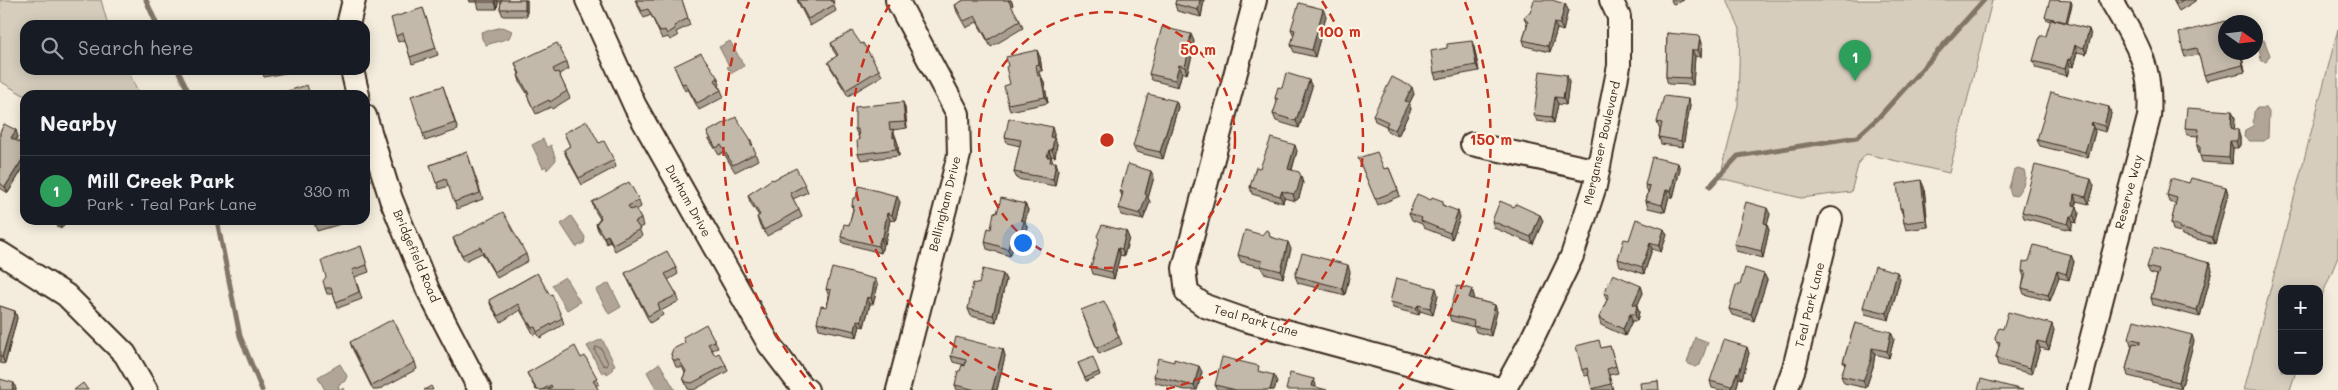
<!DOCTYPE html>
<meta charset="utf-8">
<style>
body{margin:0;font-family:Mali,sans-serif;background:#242831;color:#f1f3f6}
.controls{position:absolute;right:15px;bottom:15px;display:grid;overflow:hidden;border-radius:10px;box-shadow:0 2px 12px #0003}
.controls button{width:45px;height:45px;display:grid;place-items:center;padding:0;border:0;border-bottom:1px solid #363941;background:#171b24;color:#f1f3f6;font:25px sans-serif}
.compass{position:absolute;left:2218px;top:15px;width:45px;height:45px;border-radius:50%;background:#171b24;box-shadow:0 2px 12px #0003;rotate:104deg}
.you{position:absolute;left:1022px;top:242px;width:18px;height:18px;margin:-12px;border:4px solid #fff;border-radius:50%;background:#1a73e8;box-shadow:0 0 0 8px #1a73e833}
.badge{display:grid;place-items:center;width:32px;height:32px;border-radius:50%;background:#c8321e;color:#fff;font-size:16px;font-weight:700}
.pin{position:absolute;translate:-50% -41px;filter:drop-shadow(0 1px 2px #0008)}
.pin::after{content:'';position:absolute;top:26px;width:18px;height:15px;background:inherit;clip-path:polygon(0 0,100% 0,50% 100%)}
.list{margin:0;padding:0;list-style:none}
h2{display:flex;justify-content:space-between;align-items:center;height:65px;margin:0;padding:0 20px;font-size:21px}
h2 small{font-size:16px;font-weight:400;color:#9ea1a6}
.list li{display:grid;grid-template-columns:32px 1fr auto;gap:15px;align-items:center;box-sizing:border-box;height:70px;padding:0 20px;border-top:1px solid #363941}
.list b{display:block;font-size:19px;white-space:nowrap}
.list p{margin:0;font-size:16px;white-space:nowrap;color:#9ea1a6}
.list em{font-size:16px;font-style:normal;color:#9ea1a6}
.icon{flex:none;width:28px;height:28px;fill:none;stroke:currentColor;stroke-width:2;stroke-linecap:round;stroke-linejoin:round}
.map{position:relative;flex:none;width:2338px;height:390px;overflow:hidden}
.search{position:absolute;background:#171b24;box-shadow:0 2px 12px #0003;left:20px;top:20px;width:350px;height:55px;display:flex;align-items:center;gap:12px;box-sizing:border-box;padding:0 18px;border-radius:15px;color:#9ea1a6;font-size:19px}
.panel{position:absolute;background:#171b24;box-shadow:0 2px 12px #0003;left:20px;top:90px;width:350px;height:135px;border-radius:15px}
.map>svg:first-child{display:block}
.green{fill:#d6cdbd;stroke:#887c6e}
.water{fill:#b0a596;stroke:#817466}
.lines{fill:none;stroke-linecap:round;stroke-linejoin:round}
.shore{stroke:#6a5b4e;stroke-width:1}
.stream{stroke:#817466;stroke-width:5}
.minor-casing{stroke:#3b2a1e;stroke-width:26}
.minor{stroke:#fcf5e5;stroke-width:22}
.wall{fill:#a89f92;stroke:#3b2a1e}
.shaded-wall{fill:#888277;stroke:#3b2a1e}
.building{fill:#c3b9aa;stroke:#3b2a1e}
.ring{fill:none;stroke:#c8321e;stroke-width:2.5;stroke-dasharray:9 6}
.labels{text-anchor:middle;stroke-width:4.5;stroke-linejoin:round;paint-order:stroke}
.street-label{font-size:12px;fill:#3b2a1e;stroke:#fcf5e5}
.centre{fill:#c8321e;stroke:#fcf5e5;stroke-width:2.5}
.ring-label{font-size:15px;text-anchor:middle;font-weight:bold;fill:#c8321e;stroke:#fcf5e5;stroke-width:4.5;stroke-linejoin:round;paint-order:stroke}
</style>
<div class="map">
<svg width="2338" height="390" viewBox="0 0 2338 390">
<rect width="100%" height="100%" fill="#f4eddd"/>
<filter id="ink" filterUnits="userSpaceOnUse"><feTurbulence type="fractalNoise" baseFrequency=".02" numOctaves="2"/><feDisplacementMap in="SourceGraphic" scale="10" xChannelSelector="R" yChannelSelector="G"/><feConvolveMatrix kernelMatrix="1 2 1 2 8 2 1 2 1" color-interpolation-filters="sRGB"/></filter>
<g filter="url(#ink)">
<path class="green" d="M0,0H101L108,25H25V70H128L139,95L25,96L0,81Z
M1727,0H1994L1992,1L1949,173L1866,154L1859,162L1851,192L1801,198L1720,178L1738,105L1740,29Z
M2338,29V257L2319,303V289H2282V371H2296L2290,390H2244Z"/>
<path class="water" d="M503,27L512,31L509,38L486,45L482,39L481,32Z
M2260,40H2264L2270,55L2266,62L2261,61L2259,46L2256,44Z
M730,41L744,66L732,73L730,69L729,70L727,67L729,66L719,47Z
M2257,108H2266L2269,112L2268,138L2264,141H2250L2244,137L2245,130L2253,126L2254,112Z
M543,139L547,147L551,145L556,160L547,170L546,166L543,168L532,145Z
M2018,168L2024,170C2028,180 2021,189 2016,196L2011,195L2009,188L2014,170Z
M571,216L585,237L584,243L576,247L561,224Z
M565,277L580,302L567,310L552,285Z
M609,283L621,307L609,314L596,290Z
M1695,337L1708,342L1700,365L1695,367L1687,363Z
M602,339L615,365L612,367L613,370L607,374L605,371L602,373L587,346Z
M340,364L347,376L345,381L338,385L340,390L344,388L345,390H325L318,377Z
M658,364H660L675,390H657L647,372Z"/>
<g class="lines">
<path class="shore" d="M596,347L601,348L608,363L607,366L603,365L595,351Z"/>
<path class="stream" d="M146,0L157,25
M178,70L190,95
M1710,186L1738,156L1857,137L1879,117L1984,0
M217,220L240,336L262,390"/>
<g class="minor-casing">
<path id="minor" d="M587,0L635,106L769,344L801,386L807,390
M897,0L958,114L959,155L898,390
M1255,0L1184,268L1187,293L1205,306L1245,320L1503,390
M348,25L354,0
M352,70L358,95
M365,116L391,199L428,290L480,390
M1472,144L1598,171
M0,253L66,295L125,354L146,390
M1504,390L1532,339L1572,256L1595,186L1619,66V17L1611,0
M1786,390L1794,368L1831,219
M2078,390L2149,117C2153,65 2136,43 2111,0"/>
</g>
<use href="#minor" class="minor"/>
</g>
<path class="wall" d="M469,0H527V16H503L500,9L501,2H498L497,9H479L477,2H470Z
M635,0H682L690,25L676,32L678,36L670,40L668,37L662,39L651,15L644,18Z
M797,0H833L834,2L833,3L836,11L810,26Z
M964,0H1011L1013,5L1011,6L1020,21L1023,28L991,47L977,22L966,28L957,12L955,5Z
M1176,0H1204L1201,17L1177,11L1175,4Z
M1671,0H1684L1673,4Z
M2173,0H2197L2179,11Z
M1565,4L1568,10L1563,31L1557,29L1550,52L1525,46L1523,40L1527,25L1524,18L1530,13Z
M2072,4L2067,24L2089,29L2091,36L2086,54L2077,52L2073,67L2070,66L2067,76L2036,68L2033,61L2046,36L2051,21L2047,20L2045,17Z
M423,8L438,55L412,64L405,40L398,42L396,36Z
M1326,16L1315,57L1294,52L1291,45L1294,36L1291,29Z
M2226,24V52H2241L2245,72L2206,81L2199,55L2185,57L2183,51Z
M1667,33L1702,43L1701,57L1695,56L1693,85L1668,84L1666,77Z
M1194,41L1191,53L1192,56L1187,74L1182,72L1178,87L1152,80L1149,74Z
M831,43L861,44L879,70L882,76L848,96L831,68L828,62L837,56L833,50Z
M1474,47L1479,71L1436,79L1434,73L1447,48Z
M1040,57L1042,71H1039L1040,76H1041L1044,82L1048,103L1010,111L1008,104Z
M567,62L569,69L559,74L570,98L552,109L551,107L536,114L530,102L527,95H528L520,82L518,75L519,74L515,63Z
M674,66L718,78L720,85L719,86L724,97L699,110L688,89L685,91Z
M262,70H290V72L264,77Z
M1569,82L1566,105L1558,104L1554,123L1537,121L1534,115Z
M443,86L458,130L425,141L423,134Z
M1312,87L1299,128L1276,121L1273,114L1277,104L1275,98L1282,88Z
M1414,94L1409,104L1411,109L1398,136L1388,132L1386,126L1375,121L1373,115Z
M1688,99L1690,106L1683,147L1661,144L1659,137L1660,129L1659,128L1657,122Z
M1176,101L1178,107L1163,159L1136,152L1133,146Z
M903,102L905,108L907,128L893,130L898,144L899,156L861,160L858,154L859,136H858L855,129Z
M2109,107L2111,114L2106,132L2094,129L2095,132L2088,158L2040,146L2037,140Z
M2232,111L2235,118L2234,129L2240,137V145L2238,148H2233L2232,164L2202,162L2197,146L2198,136L2187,135L2185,128Z
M0,132L18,137L16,141L25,145V165L8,193L0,188Z
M707,132L751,140L753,146L752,147L758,160L735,172L723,152L719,155L709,139Z
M564,133L599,143L614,160L616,167L582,185L566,156L564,150L570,146Z
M1054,134V138L1057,144L1055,157L1051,156V157L1053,162L1058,169L1055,186L1017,179L1014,172L1020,146L1007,143L1005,137Z
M1297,151L1292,170L1303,183L1299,198L1295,201L1284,198L1283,203L1252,194L1250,187L1260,168Z
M467,152L483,199L457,209L449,186L439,189L430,165Z
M1361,165L1384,169L1389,168L1400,196L1378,205Z
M1680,169L1673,198L1669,196L1665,212L1648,208L1646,201L1648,192L1645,185Z
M1154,177L1148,198L1150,202L1143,220L1121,215L1119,208L1122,196L1120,191Z
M773,180L805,185L808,192L793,199L799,210L802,217L767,236L759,224L757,217L759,216L750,202L748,195Z
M2189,183L2226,187L2228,194L2215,244L2182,235L2180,232L2173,230L2171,223L2176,204L2169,202L2167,195Z
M2094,186L2089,204L2076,201V206L2079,213L2076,223L2073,222L2071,230L2024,218L2022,212Z
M1924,187L1928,227L1906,230L1904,223L1903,215L1900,208Z
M639,200L641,207L636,210L641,219L643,226L639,228L642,236L615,251L610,241L607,244L598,230L596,224L600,219L594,209L592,202Z
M1431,200L1445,206L1460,217L1452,239L1424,228L1422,224L1412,220L1409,213Z
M900,202L895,221L890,220L885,244H883L881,253L843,243L841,237L849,225L853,209L852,206Z
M1025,204L1028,210L1025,222L1027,227L1021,250L1013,248L1010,256L987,249L985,242L991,229L997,213Z
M1514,207L1540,215L1543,221L1533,244L1494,228L1492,221Z
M1770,214L1767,225L1769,230L1763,258L1736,251L1734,244Z
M50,220H67L61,229Z
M313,220H343L344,223L317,231Z
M1126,231L1129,238L1124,256L1120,255L1114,279L1093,274L1091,267Z
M1667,235L1661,252L1652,249L1644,274L1620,266L1618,259L1629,240Z
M1271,237L1291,249L1283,278L1264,273L1261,267L1241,262L1238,255Z
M453,238L526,254L528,261L497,278L482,253L465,261L455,244Z
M361,246L369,272L355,277L362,299L338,308L333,294H327L325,288Z
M2071,255L2074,262L2069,280L2059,278L2050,301L2024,294L2022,288L2024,277L2022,271Z
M2210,263L2212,270L2200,317L2153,305L2151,298L2157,275L2150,273L2147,267Z
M676,268L678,274L668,280L677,295L679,301L661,311L663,315L650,323L628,280L625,273Z
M1350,272L1345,295L1298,283L1295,276Z
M537,273L562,318L564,324L540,338L537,333L534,335L520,310L501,322L491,306L489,300Z
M1003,274L1006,280L996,322L971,316L968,309L979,284Z
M1764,274L1767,280L1754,321L1732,315L1729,309L1740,285Z
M1900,278L1889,320L1865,314L1863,307Z
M878,285L873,304H870L864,327L860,326L857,337L819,329L817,322L827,307L829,296L826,289Z
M1641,286L1643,293L1637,306L1639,312L1637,321H1632L1625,336L1601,325L1599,318L1607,300L1604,293Z
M1472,289L1474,296L1473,299L1495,305L1497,312L1491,336L1476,332L1474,327L1451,321L1449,315Z
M1438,295L1433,315L1420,311L1419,315L1393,308L1390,302Z
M0,306L15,311L17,318L5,364L0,363Z
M1081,310L1115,323L1117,330H1116L1122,344L1099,354Z
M1855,323L1894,339L1889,358L1875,354L1873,367L1866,388L1844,383L1841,376L1845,365L1843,362Z
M2003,329L2054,330L2049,350L2040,348L2032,374L1998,365L1996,358L1999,347L1995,337Z
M2129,338L2194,341L2181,389L2128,376L2126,369L2132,345H2131Z
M715,341L718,348L712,350L715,355L726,365L728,371L694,390L688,389L683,378L685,373L682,367H676L671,354Z
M350,342L415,362L417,369L378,390H373L352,348Z
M1610,346L1618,373L1609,375L1613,390H1593L1589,375L1585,376L1582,370L1602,348Z
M1003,349L1005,356L997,390H957L955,385L960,371L965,365L953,362L951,356Z
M1749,353L1742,379L1739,378L1736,390H1720L1712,388L1710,381Z
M581,358L597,378L599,384L596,386L598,390H536L530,379L527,373Z
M1078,363L1099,372L1100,375L1086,381Z
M1202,372L1197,390H1185L1156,383L1154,376Z
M1262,372L1277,382L1274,390H1217L1215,385Z"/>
<path class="shaded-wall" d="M495,0H497L498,2L497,9L495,2Z
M525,0H527V16L525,9Z
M1008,0H1011L1013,5L1010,7Z
M1200,0H1204L1201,17L1198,10Z
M2071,1L2072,4L2067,25L2066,22Z
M1565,4L1568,10L1563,31L1560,24Z
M1323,9L1326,16L1315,57L1312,50Z
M1554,23L1557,29L1550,52L1548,46Z
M2089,29L2091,36L2086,54L2084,48Z
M1191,34L1194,41L1191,53L1192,56L1187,74L1185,67L1188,49Z
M1700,36L1702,43L1701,57L1698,50Z
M1472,41L1474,47L1479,71L1476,65Z
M2075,45L2077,52L2073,67L2071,60Z
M1037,50L1040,57L1042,71L1039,64Z
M1692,50L1695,56L1693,85L1690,78Z
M2240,52H2241L2245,72L2243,65Z
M2068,59L2070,66L2067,76L2065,69Z
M1179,65L1182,72L1178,87L1175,80Z
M1567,75L1569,82L1566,105L1563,98Z
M1041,76L1044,82L1048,103L1045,97Z
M1309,80L1312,87L1299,128L1296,121Z
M1412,87L1414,94L1409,104L1411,109L1398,136L1395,130L1405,101Z
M1555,97L1558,104L1554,123L1552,117Z
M1688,99L1690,106L1683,147L1681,141Z
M1176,101L1178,107L1163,159L1160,152Z
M903,102L905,108L907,128L905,122Z
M2109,107L2111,114L2106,132L2104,126Z
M2232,111L2235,118L2234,135L2231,128Z
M2091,122L2095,132L2088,158L2085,152Z
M1052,127L1054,134L1052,144L1050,137Z
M893,129L898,144L899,156L893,138Z
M16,130L18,137L14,145L11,138Z
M2238,130L2240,137V145L2238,148L2236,141Z
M1054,138L1057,144L1055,157L1052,150Z
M2230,141L2233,148L2232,164L2229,158Z
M1295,145L1297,151L1290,175L1288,169Z
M1049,150L1051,156L1050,163L1047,157Z
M25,155V165L8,193L5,187Z
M1056,162L1058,169L1055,186L1053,179Z
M1678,163L1680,169L1673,198L1671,191Z
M1151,171L1154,177L1148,198L1150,202L1143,220L1140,214Z
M1301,176L1303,183L1299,198L1295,201L1293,194Z
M2091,179L2094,186L2089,204L2086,197Z
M1921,180L1924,187L1928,227L1926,220Z
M2226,187L2228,194L2215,244L2212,237Z
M1666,190L1669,196L1665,212L1662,205Z
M1282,191L1284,198L1283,203L1280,196Z
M2074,194L2076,201V210L2077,206L2079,213L2076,223L2074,216L2073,205Z
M897,196L900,202L895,221L892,215Z
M1025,204L1028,210L1025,222L1027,227L1021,250L1018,243L1021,220Z
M1767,208L1770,214L1767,225L1769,230L1763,258L1761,251L1764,223Z
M1458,211L1460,217L1452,239L1450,233Z
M887,213L890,220L885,244L883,237Z
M1540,215L1543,221L1533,244L1531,237Z
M2070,216L2073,222L2071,230L2068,224Z
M60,220H67L61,229L59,222Z
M1664,229L1667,235L1661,252L1659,246Z
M1126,231L1129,238L1124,256L1122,249Z
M608,235L610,241L607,244L604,237Z
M881,237L883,244L881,253L878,246Z
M1010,241L1013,248L1010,256L1008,249Z
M1288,242L1291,249L1283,278L1281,271Z
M1650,243L1652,249L1644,274L1642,267Z
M1118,248L1120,255L1114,279L1112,272Z
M2071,255L2074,262L2069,280L2066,274Z
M2210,263L2212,270L2200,317L2197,310Z
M1348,265L1350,272L1345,295L1342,288Z
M2057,271L2059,278L2050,301L2048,295Z
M1897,272L1900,278L1889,320L1887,313Z
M1003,274L1006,280L996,322L993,315Z
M1764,274L1767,280L1754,321L1751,314Z
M875,279L878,285L873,304L871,298Z
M1641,286L1643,293L1637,306L1639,312L1637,321L1635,314L1633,304Z
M1436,288L1438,295L1433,315L1430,308Z
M1472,289L1474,296L1472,305L1469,298Z
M867,297L870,304L864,327L861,321Z
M1418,305L1420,311L1419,315L1416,308Z
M1495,305L1497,312L1491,336L1489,329Z
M15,311L17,318L5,364L2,357Z
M1630,314L1632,321L1625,336L1623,329Z
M857,320L860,326L857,337L855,331Z
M2052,324L2054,330L2049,350L2046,343Z
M1891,332L1894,339L1889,358L1887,351Z
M2192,335L2194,341L2181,389L2179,382Z
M2037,341L2040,348L2032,374L2030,368Z
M1747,347L1749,353L1742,379L1739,373Z
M1872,348L1875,354L1873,367L1866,388L1863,381Z
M1003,349L1005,356L997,390H992Z
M1199,366L1202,372L1197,390H1196L1194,386Z
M1737,372L1739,378L1736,390H1733L1732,387Z
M1274,375L1277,382L1274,390H1270Z
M1314,379L1316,385L1315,390L1312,386Z
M14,383L16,389V390H12Z"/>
<path class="building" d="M477,0H495V2H477Z
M501,0H525V9H500Z
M636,0H682L688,18L674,26L675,29L667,34L665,30L660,32L648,9L642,11Z
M798,0H831L834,5L808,19Z
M964,0H1008L1020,21L988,40L975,16L964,21L955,5Z
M1176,0H1200L1198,10L1175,4Z
M1534,0H1552L1565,4L1560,24L1554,23L1548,46L1523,40L1528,22L1524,18L1528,13H1530Z
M2050,0L2071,1L2066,22L2045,17Z
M2174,0H2183L2176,4Z
M1299,3L1323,9L1312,50L1291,45L1295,30L1291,29Z
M423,8L436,48L410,57L403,33L396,36L391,18Z
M2051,19L2089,29L2084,48L2075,45L2071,60L2068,59L2065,69L2033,61L2040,36H2046Z
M291,21L292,25H269Z
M2225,21L2226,24V52H2240L2243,65L2204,75L2197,48L2183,51L2179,33Z
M1162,27L1191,34L1188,49L1189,50L1185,67L1179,65L1175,80L1149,74Z
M852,31L861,44L863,43L879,70L846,90L828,62L838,55L831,43Z
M1667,33L1700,36L1698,50H1692L1690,78L1666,77Z
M1472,41L1476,65L1434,73L1431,51L1447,48V44Z
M557,43L567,62L553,69L555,73L558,72L567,91L550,102L549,100L533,108L527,95L529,94L518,75L520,74L515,63Z
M1037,50L1039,64L1036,65L1038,76H1041L1045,97L1008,104L1004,86L1010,84L1006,67L1008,66L1006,57Z
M701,53L718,78L715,80L721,90L697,103L685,83L682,84L674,66Z
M1540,71L1567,75L1563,98L1555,97L1552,117L1534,115Z
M1286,73L1309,80L1296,121L1273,114L1278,99L1275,98L1278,87L1282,88Z
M1392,77L1412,87L1405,101L1409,102L1395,130L1386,126L1388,122L1373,115Z
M307,85L310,95H275Z
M443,86L455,123L423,134L411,96Z
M2051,92L2109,107L2104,126L2091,122L2090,125L2093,126L2085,152L2037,140Z
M1148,94L1176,101L1160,152L1133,146Z
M1664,96L1688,99L1681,141L1659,137L1662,123L1657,122Z
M903,102L905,122L889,123L890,130L893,129V138L895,137L896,149L858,154L857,140H859L858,129H855V107Z
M2187,108L2232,111L2231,128L2238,130V138L2236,141H2230L2229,158L2200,156V146H2197L2199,129L2185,128Z
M736,117L751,140H749L756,153L733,165L721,145L716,148L707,132Z
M1009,118L1052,127L1050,137L1054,138L1052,150H1049L1047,157H1051L1050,162H1056L1053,179L1014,172L1021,140L1005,137Z
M587,121L599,143L604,141L614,160L579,178L564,150L570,146L564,133Z
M4,124L16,130L11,138L25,145V155L5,187L0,183V132Z
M1271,138L1295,145L1288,169L1299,172L1301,176L1297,191L1293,194L1282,191L1280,196L1250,187L1256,167L1260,168Z
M467,152L480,193L454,202L446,179L436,183L430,165Z
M1377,152L1384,169L1389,168L1398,190L1375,199L1358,158Z
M1652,157L1678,163L1671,191L1666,190L1662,205L1646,201L1650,186L1645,185Z
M1128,164L1151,171L1145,194L1147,195L1140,214L1119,208L1123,192L1120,191Z
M2035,165L2091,179L2086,197L2074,194L2073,205L2077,206L2074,216H2070L2068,224L2022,212Z
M796,168L805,185L790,193L799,210L764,230L757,217L760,215L748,195L772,179L773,180Z
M2171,178L2189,183L2191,178L2226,187L2212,237L2179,228L2180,226L2171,223L2177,198L2167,195Z
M1921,180L1926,220L1904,223L1902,208H1900L1897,184Z
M629,182L639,200L628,206L631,210L635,208L641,219L635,222L640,229L613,244L608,235L604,237L596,224L601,218L592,202Z
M859,186L897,196L892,215L887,213L883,237H881L878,246L841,237L844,224L849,225L854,206H852L853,198H856Z
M1417,194L1431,200L1432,197L1443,201L1442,205L1458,211L1450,233L1421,221L1422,218L1409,213Z
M1001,198L1025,204L1021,220L1024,221L1018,243L1010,241L1008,249L985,242L988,228L991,229L994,212L997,213Z
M1500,201L1514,207L1516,204L1540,215L1531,237L1492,221Z
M1746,202L1767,208L1764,223L1767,224L1761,251L1734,244Z
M503,212L526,254L494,272L480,247L462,255L453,238Z
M1636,219L1664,229L1659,246L1650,243L1642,267L1618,259L1624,239L1629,240Z
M313,220H329L315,225Z
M1102,225L1126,231L1122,249L1118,248L1112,272L1091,267L1099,239L1097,236Z
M1245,230L1262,235L1266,230L1269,231L1270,237L1288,242L1281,271L1261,266L1262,261L1238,255Z
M2034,245L2071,255L2066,274L2057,271L2048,295L2022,288L2026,272L2022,271L2023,262L2029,261Z
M361,246L367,265L352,270L359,292L336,302L331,288H325L323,281L326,277L321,261Z
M2153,248L2210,263L2197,310L2151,298L2159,270L2147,267Z
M667,251L676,268L665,274L677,295L658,304L660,309L648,316L625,273Z
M1302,253L1348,265L1342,288L1295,276Z
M1875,266L1897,272L1887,313L1863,307Z
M832,268L875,279L871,298L867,297L861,321L857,320L855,331L817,322L821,306L827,307L831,290L826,289Z
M1745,268L1764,274L1751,314L1729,309L1736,285H1740Z
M983,269L1003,274L993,315L968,309L973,283L979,284Z
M537,273L550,295L552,294L562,318L537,332L535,327L532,328L518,304L498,316L489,300Z
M1613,274L1641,286L1633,304L1637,305L1635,314H1630L1623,329L1599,318L1609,295L1604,293Z
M1396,278L1436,288L1430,308L1418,305L1416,308L1390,302Z
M1457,286L1472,289L1469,298L1495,305L1489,329L1473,326L1474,321L1449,315Z
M1104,301L1115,323L1113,324L1119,337L1097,348L1081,310Z
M0,306L15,311L2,357H0Z
M2008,312L2052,324L2046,343L2037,341L2030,368L1996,358L2000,342L1996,341L1995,337L1999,328L2003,329Z
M393,319L415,362L372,386L350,342Z
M2134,320L2192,335L2179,382L2126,369L2133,343L2140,344V341L2129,338Z
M1855,323L1891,332L1887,351L1872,348L1871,360L1863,381L1841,376L1846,362H1843Z
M706,324L715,341L708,344L715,355L719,353L726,365L692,383L686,382L683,378L686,371L679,360H673L671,354L673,349L685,343L683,337Z
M956,337L1003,349L992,390H976L955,385L958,371H960L962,365L965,366L966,360L951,356Z
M1599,340L1601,348L1610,346L1616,366L1607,369L1611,384L1592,389L1587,368L1582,370L1576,346Z
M1724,340L1747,347L1739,373L1737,372L1732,387L1710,381Z
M575,346L581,358L585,356L597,378L593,380L598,389L597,390H548V389L552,387L551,385L542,390H537L527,373Z
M1093,357L1099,372L1085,378L1078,363Z
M1222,357L1259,366L1258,371L1274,375L1270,390H1236L1215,385Z
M1158,358L1174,362V359L1199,366L1194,386L1154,376Z
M1290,373L1314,379L1312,386L1327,390H1286Z
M0,379L14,383L12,390H0Z
M1981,379L2023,390H1978Z
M1658,381L1659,390H1641L1640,383Z
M83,383L88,390H74Z
M431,386L433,390H424Z"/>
</g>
<g class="ring">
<circle cx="1107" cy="140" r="128"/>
<path d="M1052 390A256 256 0 0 1 892 1M1322 1A256 256 0 0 1 1162 390"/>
<path d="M815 389A384 384 0 0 1 749 2M1465 2A384 384 0 0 1 1399 389"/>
</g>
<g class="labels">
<g class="street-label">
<text transform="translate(1602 143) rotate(-77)" y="4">Merganser Boulevard</text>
<text transform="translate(2129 192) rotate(-75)" y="4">Reserve Way</text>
<text transform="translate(688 201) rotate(61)" y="4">Durham Drive</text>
<text transform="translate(945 204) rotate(-76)" y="4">Bellingham Drive</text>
<text transform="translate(416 256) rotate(67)" y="4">Bridgefield Road</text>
<text transform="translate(1810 305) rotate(-76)" y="4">Teal Park Lane</text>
<text transform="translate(1256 321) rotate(16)" y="4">Teal Park Lane</text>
</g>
</g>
<circle cx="1107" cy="140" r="8" class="centre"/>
<g class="ring-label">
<text x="1339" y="37">100 m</text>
<text x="1198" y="55">50 m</text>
<text x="1491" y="145">150 m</text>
</g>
</svg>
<div class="controls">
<button>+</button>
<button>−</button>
</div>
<svg class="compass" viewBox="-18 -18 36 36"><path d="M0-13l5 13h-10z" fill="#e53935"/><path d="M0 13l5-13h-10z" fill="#9ea1a6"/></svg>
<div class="you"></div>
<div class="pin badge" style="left:1855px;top:81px;background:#2e9e5b">1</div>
<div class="search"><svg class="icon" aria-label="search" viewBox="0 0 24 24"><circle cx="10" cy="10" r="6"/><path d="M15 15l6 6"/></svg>Search here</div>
<section class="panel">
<h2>Nearby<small></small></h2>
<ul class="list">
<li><span class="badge" style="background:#2e9e5b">1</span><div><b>Mill Creek Park</b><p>Park · Teal Park Lane</p></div><em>330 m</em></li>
</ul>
</section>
</div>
